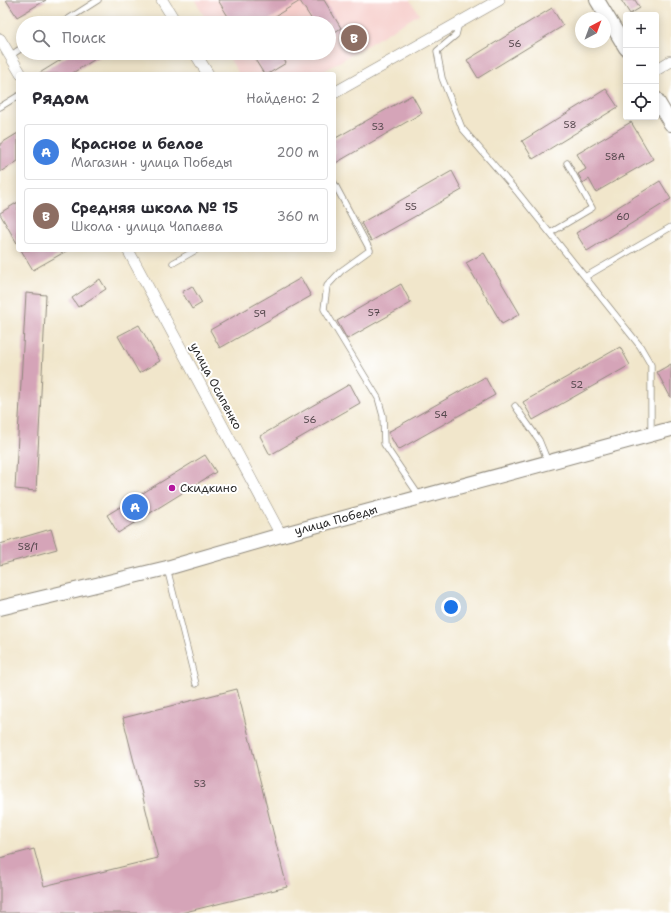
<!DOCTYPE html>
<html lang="ru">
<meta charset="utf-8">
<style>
body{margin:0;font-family:"Shantell Sans",sans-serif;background:#f2f2f3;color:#2b2b33}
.controls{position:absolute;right:12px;top:12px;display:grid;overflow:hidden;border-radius:4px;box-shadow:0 2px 10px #0003}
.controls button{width:36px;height:36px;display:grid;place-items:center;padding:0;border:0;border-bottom:1px solid #e1e1e2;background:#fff;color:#2b2b33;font:20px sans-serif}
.compass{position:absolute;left:575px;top:12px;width:36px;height:36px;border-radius:50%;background:#fff;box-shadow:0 2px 10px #0003;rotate:41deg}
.you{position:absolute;left:451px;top:607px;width:14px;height:14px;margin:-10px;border:3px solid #fff;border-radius:50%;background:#1a73e8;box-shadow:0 0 0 6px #1a73e833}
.badge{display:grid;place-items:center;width:26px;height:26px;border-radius:50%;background:#b5179e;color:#fff;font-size:13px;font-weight:700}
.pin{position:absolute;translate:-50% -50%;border:2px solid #fff;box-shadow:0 1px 4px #0006}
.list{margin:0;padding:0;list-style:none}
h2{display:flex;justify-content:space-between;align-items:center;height:52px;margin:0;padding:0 16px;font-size:17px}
h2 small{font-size:13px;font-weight:400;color:#7c7c81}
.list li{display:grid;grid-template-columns:26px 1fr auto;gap:12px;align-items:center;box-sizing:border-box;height:56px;margin:0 8px 8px;padding:0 8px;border:1px solid #e1e1e2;border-radius:4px}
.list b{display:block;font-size:15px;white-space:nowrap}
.list p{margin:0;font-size:13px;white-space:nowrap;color:#7c7c81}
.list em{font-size:13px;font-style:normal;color:#7c7c81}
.icon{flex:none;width:22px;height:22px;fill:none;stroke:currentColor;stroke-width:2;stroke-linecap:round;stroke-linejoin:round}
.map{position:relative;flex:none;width:671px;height:913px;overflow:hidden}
.search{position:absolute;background:#fff;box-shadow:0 2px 10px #0003;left:16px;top:16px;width:320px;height:44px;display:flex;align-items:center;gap:10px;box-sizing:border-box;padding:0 14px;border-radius:22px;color:#7c7c81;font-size:15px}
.panel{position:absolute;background:#fff;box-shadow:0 2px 10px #0003;left:16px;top:72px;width:320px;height:180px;border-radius:4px}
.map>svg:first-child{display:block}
.built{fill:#f7d0cd}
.building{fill:#d5a4b8}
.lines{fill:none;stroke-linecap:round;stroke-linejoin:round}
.service-casing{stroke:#8e887b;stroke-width:7}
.minor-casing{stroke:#8e887b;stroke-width:12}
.tertiary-casing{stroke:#8e887b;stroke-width:16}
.service{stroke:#fff;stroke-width:5.5}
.minor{stroke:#fff;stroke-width:11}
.tertiary{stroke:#fff;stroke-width:14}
.poi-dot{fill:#b5179e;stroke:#fff;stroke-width:1.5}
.labels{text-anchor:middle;stroke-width:4;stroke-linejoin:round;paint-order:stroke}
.number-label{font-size:10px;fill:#56494e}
.street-label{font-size:12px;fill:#2b2b2b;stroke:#fff}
.poi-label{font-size:12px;fill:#2b2b2b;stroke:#fff;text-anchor:start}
</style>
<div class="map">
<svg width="671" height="913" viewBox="0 0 671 913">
<rect width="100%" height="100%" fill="#fff"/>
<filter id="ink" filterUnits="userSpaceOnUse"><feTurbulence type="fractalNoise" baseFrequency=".025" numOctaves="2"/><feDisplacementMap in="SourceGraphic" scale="8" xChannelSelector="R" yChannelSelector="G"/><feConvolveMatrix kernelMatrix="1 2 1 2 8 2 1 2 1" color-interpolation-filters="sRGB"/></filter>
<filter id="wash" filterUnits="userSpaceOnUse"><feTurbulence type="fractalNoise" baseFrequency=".012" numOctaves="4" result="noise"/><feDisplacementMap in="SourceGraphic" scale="16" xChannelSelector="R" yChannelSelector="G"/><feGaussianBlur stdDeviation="0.9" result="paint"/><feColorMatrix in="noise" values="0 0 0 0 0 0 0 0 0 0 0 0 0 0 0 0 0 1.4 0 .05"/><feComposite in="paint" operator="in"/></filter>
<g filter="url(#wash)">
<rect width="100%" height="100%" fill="#f1e6cb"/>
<path class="built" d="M195,0H410L419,14L319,74H239L226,53H329V23H208Z"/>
<g id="blocks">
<path class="building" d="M6,0H46L17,17Z
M218,0H324L341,28L329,36V23H314L300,1L264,23H232Z
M621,0H635L640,8L630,14Z
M552,8L563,26L478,78L467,60Z
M72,53H105L71,74H38Z
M251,53H280L286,63L268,74H264Z
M606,89L618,107L533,159L522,141Z
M412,95L422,113L334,164V139Z
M631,122L653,159L596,192L589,179L583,183L578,174L586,169L577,154Z
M18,133V161L0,172V144Z
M452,171L462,190L371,241L361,223Z
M660,181L671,199L587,251L576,233Z
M18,202V245L0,214V213Z
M21,250H68L33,270Z
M484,253L520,314L502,324L466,263Z
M301,278L311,296L220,348L210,330Z
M100,279L106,289L78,307L72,298Z
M401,284L411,303L347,339L337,321Z
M192,286L202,303L192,309L182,292Z
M26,293L46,295L36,491L15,489Z
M139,325L160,361L139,373L118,336Z
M620,347L630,365L533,420L523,402Z
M671,364V398L657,372Z
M485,377L495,395L398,450L388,432Z
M350,384L360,403L270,455L260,436Z
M205,455L216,472L118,533L107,515Z
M51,529L57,549L0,565V544Z
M237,689L287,887L181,913H0V858L34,849L44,886L158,858L123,718Z"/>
</g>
</g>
<g filter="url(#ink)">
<use href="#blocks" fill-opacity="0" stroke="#8e887b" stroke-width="1"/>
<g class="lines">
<g class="service-casing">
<path id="service" d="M62,23L98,0
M459,23L456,35L437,51L442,78L462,128L518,193L640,346L651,365V434
M10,56L23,47
M0,107L18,96
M334,183L370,250L341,271L327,286L324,309L378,398L383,416L384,444L420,497
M550,233L592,208L567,163
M173,263L196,250
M585,277L671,227
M515,406L539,440L548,462
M167,568L196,684"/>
</g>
<g class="minor-casing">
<path id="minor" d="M162,0L176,23
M0,39L21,74
M195,53L208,74
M656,70L671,61
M334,93L499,0
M128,250L281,535"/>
</g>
<g class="tertiary-casing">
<path id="tertiary" d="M597,0L626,48
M656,99L671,124
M0,608L167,568L281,535L671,429"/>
</g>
<use href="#service" class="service"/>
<use href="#minor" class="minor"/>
<use href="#tertiary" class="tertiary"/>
</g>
</g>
<circle class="poi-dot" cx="172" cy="488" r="4"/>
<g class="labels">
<g class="number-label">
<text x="515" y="47">56</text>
<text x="570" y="128">58</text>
<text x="378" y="130">53</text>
<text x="615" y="160">58А</text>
<text x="411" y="210">55</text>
<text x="623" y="220">60</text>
<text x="374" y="316">57</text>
<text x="260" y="317">59</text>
<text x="577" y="388">52</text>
<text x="441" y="418">54</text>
<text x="310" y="423">56</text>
<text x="28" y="550">58/1</text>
<text x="200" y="787">53</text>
</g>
<g class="street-label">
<text transform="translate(216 386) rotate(62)" y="4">улица Осипенко</text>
<text transform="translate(336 520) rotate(-15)" y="4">улица Победы</text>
</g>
<g class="poi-label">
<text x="180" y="492">Скидкино</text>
</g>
</g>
</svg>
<div class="controls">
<button>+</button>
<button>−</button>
<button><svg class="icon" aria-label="locate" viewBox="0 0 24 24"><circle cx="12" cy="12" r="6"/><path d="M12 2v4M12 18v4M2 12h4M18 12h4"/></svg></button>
</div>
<svg class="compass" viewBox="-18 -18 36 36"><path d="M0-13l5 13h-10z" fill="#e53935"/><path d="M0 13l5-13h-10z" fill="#7c7c81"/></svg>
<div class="you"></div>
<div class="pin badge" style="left:135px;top:507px;background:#3f7fe0">A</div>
<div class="pin badge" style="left:354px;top:38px;background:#8d6e63">B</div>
<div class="search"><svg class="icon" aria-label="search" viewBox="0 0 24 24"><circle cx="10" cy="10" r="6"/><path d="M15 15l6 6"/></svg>Поиск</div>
<section class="panel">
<h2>Рядом<small>Найдено: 2</small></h2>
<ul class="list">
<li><span class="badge" style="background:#3f7fe0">A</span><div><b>Красное и белое</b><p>Магазин · улица Победы</p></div><em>200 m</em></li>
<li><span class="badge" style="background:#8d6e63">B</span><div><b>Средняя школа № 15</b><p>Школа · улица Чапаева</p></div><em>360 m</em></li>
</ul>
</section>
</div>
